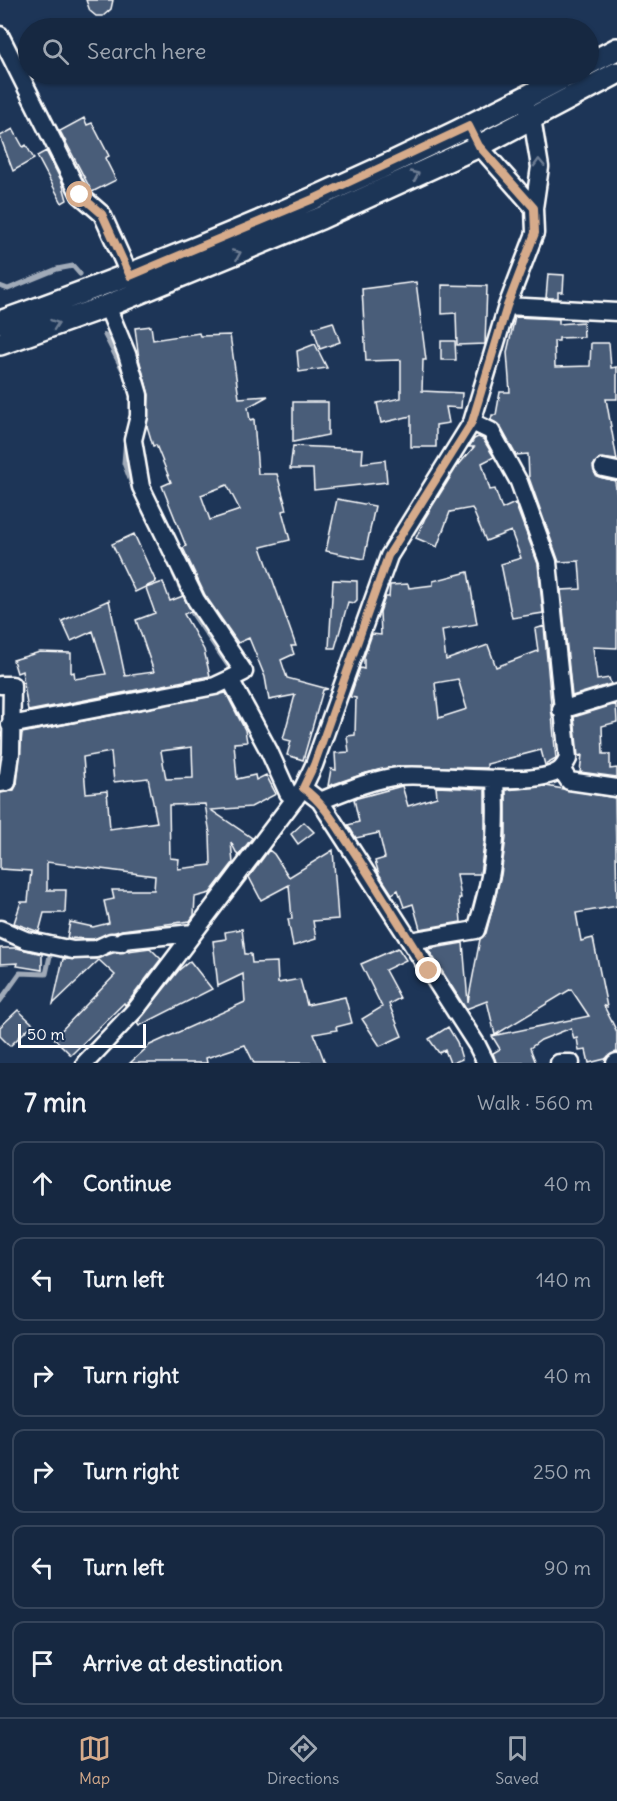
<!DOCTYPE html>
<meta charset="utf-8">
<style>
body{margin:0;font-family:Delius,sans-serif;background:#1f3048;color:#f1f3f6}
.scale{position:absolute;left:18px;bottom:15px;width:128px;box-sizing:border-box;padding-left:6px;border:3px solid #fff;border-top:0;font-size:16px;line-height:21px;white-space:nowrap;color:#fff;-webkit-text-stroke:4px #1d3557;paint-order:stroke}
.stop{position:absolute;width:18px;height:18px;margin:-14px;border:4px solid #d6ab8b;border-radius:50%;background:#fff}
.stop.end{background:#d6ab8b;border-color:#fff;box-shadow:0 2px 6px #0008}
.list{margin:0;padding:0;list-style:none}
h2{display:flex;justify-content:space-between;align-items:center;height:78px;margin:0;padding:0 24px;font-size:26px}
h2 small{font-size:20px;font-weight:400;color:#9ea6b1}
.list li{display:grid;grid-template-columns:39px 1fr auto;gap:18px;align-items:center;box-sizing:border-box;height:84px;margin:0 12px 12px;padding:0 12px;border:2px solid #35445a;border-radius:12px}
.list b{display:block;font-size:22px;white-space:nowrap}
.list em{font-size:20px;font-style:normal;color:#9ea6b1}
.icon{flex:none;width:33px;height:33px;fill:none;stroke:currentColor;stroke-width:2;stroke-linecap:round;stroke-linejoin:round}
.map{position:relative;flex:none;width:617px;height:1063px;overflow:hidden}
.search{position:absolute;background:#162841;box-shadow:0 2px 4px #0004;left:18px;right:18px;top:18px;height:66px;display:flex;align-items:center;gap:15px;box-sizing:border-box;padding:0 21px;border-radius:33px;color:#9ea6b1;font-size:22px}
.sheet{height:654px;background:#162841}
nav{display:flex;justify-content:space-around;align-items:center;box-sizing:border-box;height:84px;border-top:2px solid #35445a;background:#162841;font-size:16px;color:#9ea6b1}
nav a{display:grid;justify-items:center;gap:3px}
nav .on{color:#d6ab8b}
.map>svg:first-child{display:block}
.lines{fill:none;stroke-linecap:round;stroke-linejoin:round}
.stream{stroke:#a0aab8;stroke-width:5}
.building{fill:#4a5d79;stroke:#fff;stroke-width:1.5;fill-rule:evenodd}
.minor-casing{stroke:#fff;stroke-width:21}
.major-casing{stroke:#fff;stroke-width:26}
.minor{stroke:#1d3557;stroke-width:16}
.major{stroke:#1d3557;stroke-width:21}
.oneway{stroke:#6c7c92}
.route{stroke:#d6ab8b;stroke-width:8}
</style>
<div class="map">
<svg width="617" height="1063" viewBox="0 0 617 1063">
<rect width="100%" height="100%" fill="#1d3557"/>
<filter id="ink" filterUnits="userSpaceOnUse"><feTurbulence type="fractalNoise" baseFrequency=".0167" numOctaves="2"/><feDisplacementMap in="SourceGraphic" scale="12" xChannelSelector="R" yChannelSelector="G"/><feConvolveMatrix kernelMatrix="1 2 1 2 8 2 1 2 1" color-interpolation-filters="sRGB"/></filter>
<g filter="url(#ink)">
<g class="lines">
<path class="stream" d="M0,286L8,289L57,269L73,266L80,274
M105,335L126,376
M126,438L124,463L134,490
M174,574L191,611L234,674
M0,1001L20,973L46,974L52,947"/>
</g>
<path class="building" d="M86,0H113L111,9L103,16H96L90,11Z
M84,118L87,125L92,123L109,156L105,158L116,180L92,192L60,131Z
M13,129L23,147L26,145L34,159L13,171L0,136Z
M46,151L62,182L67,200L62,203L37,156Z
M548,274L564,275L563,292H558V298H546Z
M416,282L426,360H423L422,391L462,393L461,408L446,407L449,423L436,425V447H411V416L381,423L377,403L401,398V360L366,361L362,289Z
M442,285L487,286L485,344L457,345L456,313L442,314Z
M515,317L559,319V324L583,322L584,337L559,338V341H554L555,367L590,366L591,343H609L611,368L617,367V399H606L617,460L600,458L593,466L596,476L615,481L617,496V648L593,647L597,680L609,678L611,684L572,696L561,590L581,589L579,561L559,562L529,478L528,454L516,455L500,426L491,420L492,415H496L500,392H510L507,352Z
M333,322L340,342L320,349L313,328Z
M151,326L153,340L199,333L200,336L230,335L239,398L268,396L248,407L250,420L254,419L258,474H277L287,510L282,511L290,540L261,547L296,646H291L294,654L281,660L287,678L328,689L323,690L303,760L287,755L291,741L283,739L295,695L269,700L265,677L249,638L238,643L205,595L183,548L186,546L162,486L171,482L156,445L153,446L147,426L149,395L139,359L135,328ZM227,485L240,510L210,520L201,495Z
M441,341H455L456,360H441Z
M315,344L327,368L299,372L297,351Z
M293,402H328V435L293,442Z
M478,437L483,439L494,457L482,463L490,490L495,489L502,509L515,503L538,564L543,613L512,618L501,564L521,558L511,531L486,541L472,508L450,512L437,547L416,538L425,518L456,468L474,447H469L474,439Z
M293,446L363,449L362,463L385,460L387,482L314,490L313,469H290Z
M337,499L375,506L364,559L326,551Z
M134,534L156,582L135,592L112,544Z
M468,572L477,624L442,630L446,660L488,645L496,667L538,651L535,629L544,626L556,759L545,765L541,750L487,764V768L398,766L366,773L328,786L331,769L336,770L335,753L349,752L347,736L355,735L356,698L350,697L360,668L364,669V657L372,634L381,635L380,612L385,597H389L390,585L408,584L409,588L433,585V581ZM458,679L467,709L439,718L435,683Z
M333,580L357,581V600L354,603L348,602L335,648H329Z
M163,582L170,601L183,596L191,611L184,614L204,650L210,676L28,711L22,671L17,673L13,660L40,652L71,653V673L74,672L75,679L106,674L93,631L71,641L62,621L109,600L125,676L154,672L136,620L155,613L146,588Z
M226,693L245,730L247,742L234,743L237,779L255,775L256,780L266,775L276,794L251,807L211,810L252,838L238,856L231,842L233,863L210,893L195,897L194,915L190,921L122,930L93,939L67,938L70,922L93,927L109,923L104,901L114,899L112,890H154L155,876L47,862V890H66L65,913H44L39,932L14,923L21,902H28L31,871L0,869V793L14,790L17,784L22,733ZM192,747L193,778L166,779L161,751ZM111,752L114,782L148,778L157,822L110,829L107,791L86,793L83,757ZM205,804L210,834L211,865L178,869L179,859L170,858L169,805Z
M616,704L617,722L602,726L603,754H610V769L617,768V777L580,772L582,755L578,756L574,717Z
M402,786L408,806L437,797L436,787L485,789V837L480,874H457L461,898H459L461,922L420,929L413,904L404,907L398,890L392,894L379,874L375,861L385,858L379,833L356,838L348,825L359,822L354,799Z
M546,786L615,798L617,906L576,913L581,941L593,938L607,1007L604,1006L617,1032V1052L605,1059L589,1063L586,1050L579,1051L577,1038L574,1039L571,1028L541,1040L530,1048L536,1063H496L493,1053L500,1049L492,1036L589,1016L571,989L495,1035L487,1001L466,1009L428,949L463,943L468,1002L480,939L486,933L501,875L506,838V790Z
M304,822L314,832L298,844L291,834Z
M269,850L274,854L289,877L333,850L338,919L313,921L316,939L293,946L288,919H292L289,885L261,900L249,877Z
M242,929L245,954H251L252,963L277,962L278,983L300,979L307,1005L345,997L352,1023L336,1027L337,1030L314,1034L325,1063H254L245,1045L206,1058L207,1063H130L150,1045L245,1002L243,974L218,986L213,941L226,939L225,932Z
M0,948H17L42,954V970L17,966L18,963L0,964Z
M150,948L161,959L129,1001L125,1005L124,1003L71,1055L54,1038L115,975L99,960L53,1004L63,959H96L113,953Z
M398,948L406,960L385,970L400,998L389,1004L402,1036L380,1046L362,1019L382,1007L361,964Z
M190,961L212,989L139,1026L137,1023L179,970Z
M18,1010L33,1024L10,1046L0,1036V1027Z
M448,1027L457,1042L462,1059L453,1063H450L445,1050L439,1053L429,1039Z"/>
<g class="lines">
<g class="minor-casing">
<path id="minor" d="M0,35L80,195L102,214L130,276
M473,135L479,146L534,208
M107,306L127,354L139,395V416L133,440L141,487L196,600L244,672L230,679L269,751L288,793L295,799
M507,306L617,312
M603,468L617,471
M0,685H12L11,753L7,782L0,783
M561,710L617,693
M10,725L215,686L230,679
M561,769L569,781L617,788
M303,788L320,801C345,791 373,779 399,776C434,772 535,789 560,770C564,767 566,762 568,759L548,562L519,482L491,431L472,422
M320,801L477,1045L486,1063
M0,929L26,940L73,950L96,949L111,942L121,943L123,940L193,933
M410,941L476,930C494,874 498,838 495,779
M85,1063L137,1008L303,788L314,765L389,556L472,422L507,306L535,233L534,208L540,167L532,118L527,108
M559,1063H571
M615,1063L617,1062"/>
</g>
<g class="major-casing">
<path id="major" d="M588,64L617,49
M0,322C196,253 387,171 570,74
M0,344L107,306L321,218L479,146L617,73"/>
</g>
<use href="#minor" class="minor"/>
<use href="#major" class="major"/>
</g>
<defs><path id="oneway-chevron" d="M-2-3.5L2.5 0L-2 3.5" fill="none" stroke-width="1.6" stroke-linecap="round" stroke-linejoin="round" transform="scale(1.5)"/></defs>
<g class="oneway">
<use href="#oneway-chevron" transform="translate(539 163) rotate(-92)"/>
<use href="#oneway-chevron" transform="translate(415 175) rotate(-24)"/>
<use href="#oneway-chevron" transform="translate(237 254) rotate(-23)"/>
<use href="#oneway-chevron" transform="translate(55 324) rotate(-19)"/>
</g>
</g>
<g class="lines" filter="url(#ink)">
<path class="route" d="M80,195L102,214L130,276L313,199L469,126L479,146L534,208L535,233L507,306L472,422L388,556L314,765L303,788C325,804 337,827 352,849C379,890 403,931 429,971"/>
</g>
</svg>
<div class="scale">50 m</div>
<div class="stop" style="left:80px;top:195px"></div>
<div class="stop end" style="left:429px;top:971px"></div>
<div class="search"><svg class="icon" aria-label="search" viewBox="0 0 24 24"><circle cx="10" cy="10" r="6"/><path d="M15 15l6 6"/></svg>Search here</div>
</div>
<section class="sheet">
<h2>7 min<small>Walk · 560 m</small></h2>
<ul class="list">
<li><svg class="icon" aria-label="ahead" viewBox="0 0 24 24"><path d="M12 20V5M6 11l6-6 6 6"/></svg><div><b>Continue</b></div><em>40 m</em></li>
<li><svg class="icon" aria-label="left" viewBox="0 0 24 24"><path d="M17 20v-9H6M10 6l-5 5 5 5"/></svg><div><b>Turn left</b></div><em>140 m</em></li>
<li><svg class="icon" aria-label="right" viewBox="0 0 24 24"><path d="M7 20v-9h11M14 6l5 5-5 5"/></svg><div><b>Turn right</b></div><em>40 m</em></li>
<li><svg class="icon" aria-label="right" viewBox="0 0 24 24"><path d="M7 20v-9h11M14 6l5 5-5 5"/></svg><div><b>Turn right</b></div><em>250 m</em></li>
<li><svg class="icon" aria-label="left" viewBox="0 0 24 24"><path d="M17 20v-9H6M10 6l-5 5 5 5"/></svg><div><b>Turn left</b></div><em>90 m</em></li>
<li><svg class="icon" aria-label="arrive" viewBox="0 0 24 24"><path d="M6 21V4h12l-3 4 3 4H6"/></svg><div><b>Arrive at destination</b></div></li>
</ul>
</section>
<nav>
<a class="on"><svg class="icon" aria-label="map" viewBox="0 0 24 24"><path d="M3 6l6-2 6 2 6-2v14l-6 2-6-2-6 2zM9 4v14M15 6v14"/></svg>Map</a>
<a><svg class="icon" aria-label="directions" viewBox="0 0 24 24"><path d="M12 3l9 9-9 9-9-9zM9 14v-3h6M13 9l2 2-2 2"/></svg>Directions</a>
<a><svg class="icon" aria-label="saved" viewBox="0 0 24 24"><path d="M7 4h10v16l-5-4-5 4z"/></svg>Saved</a>
</nav>
